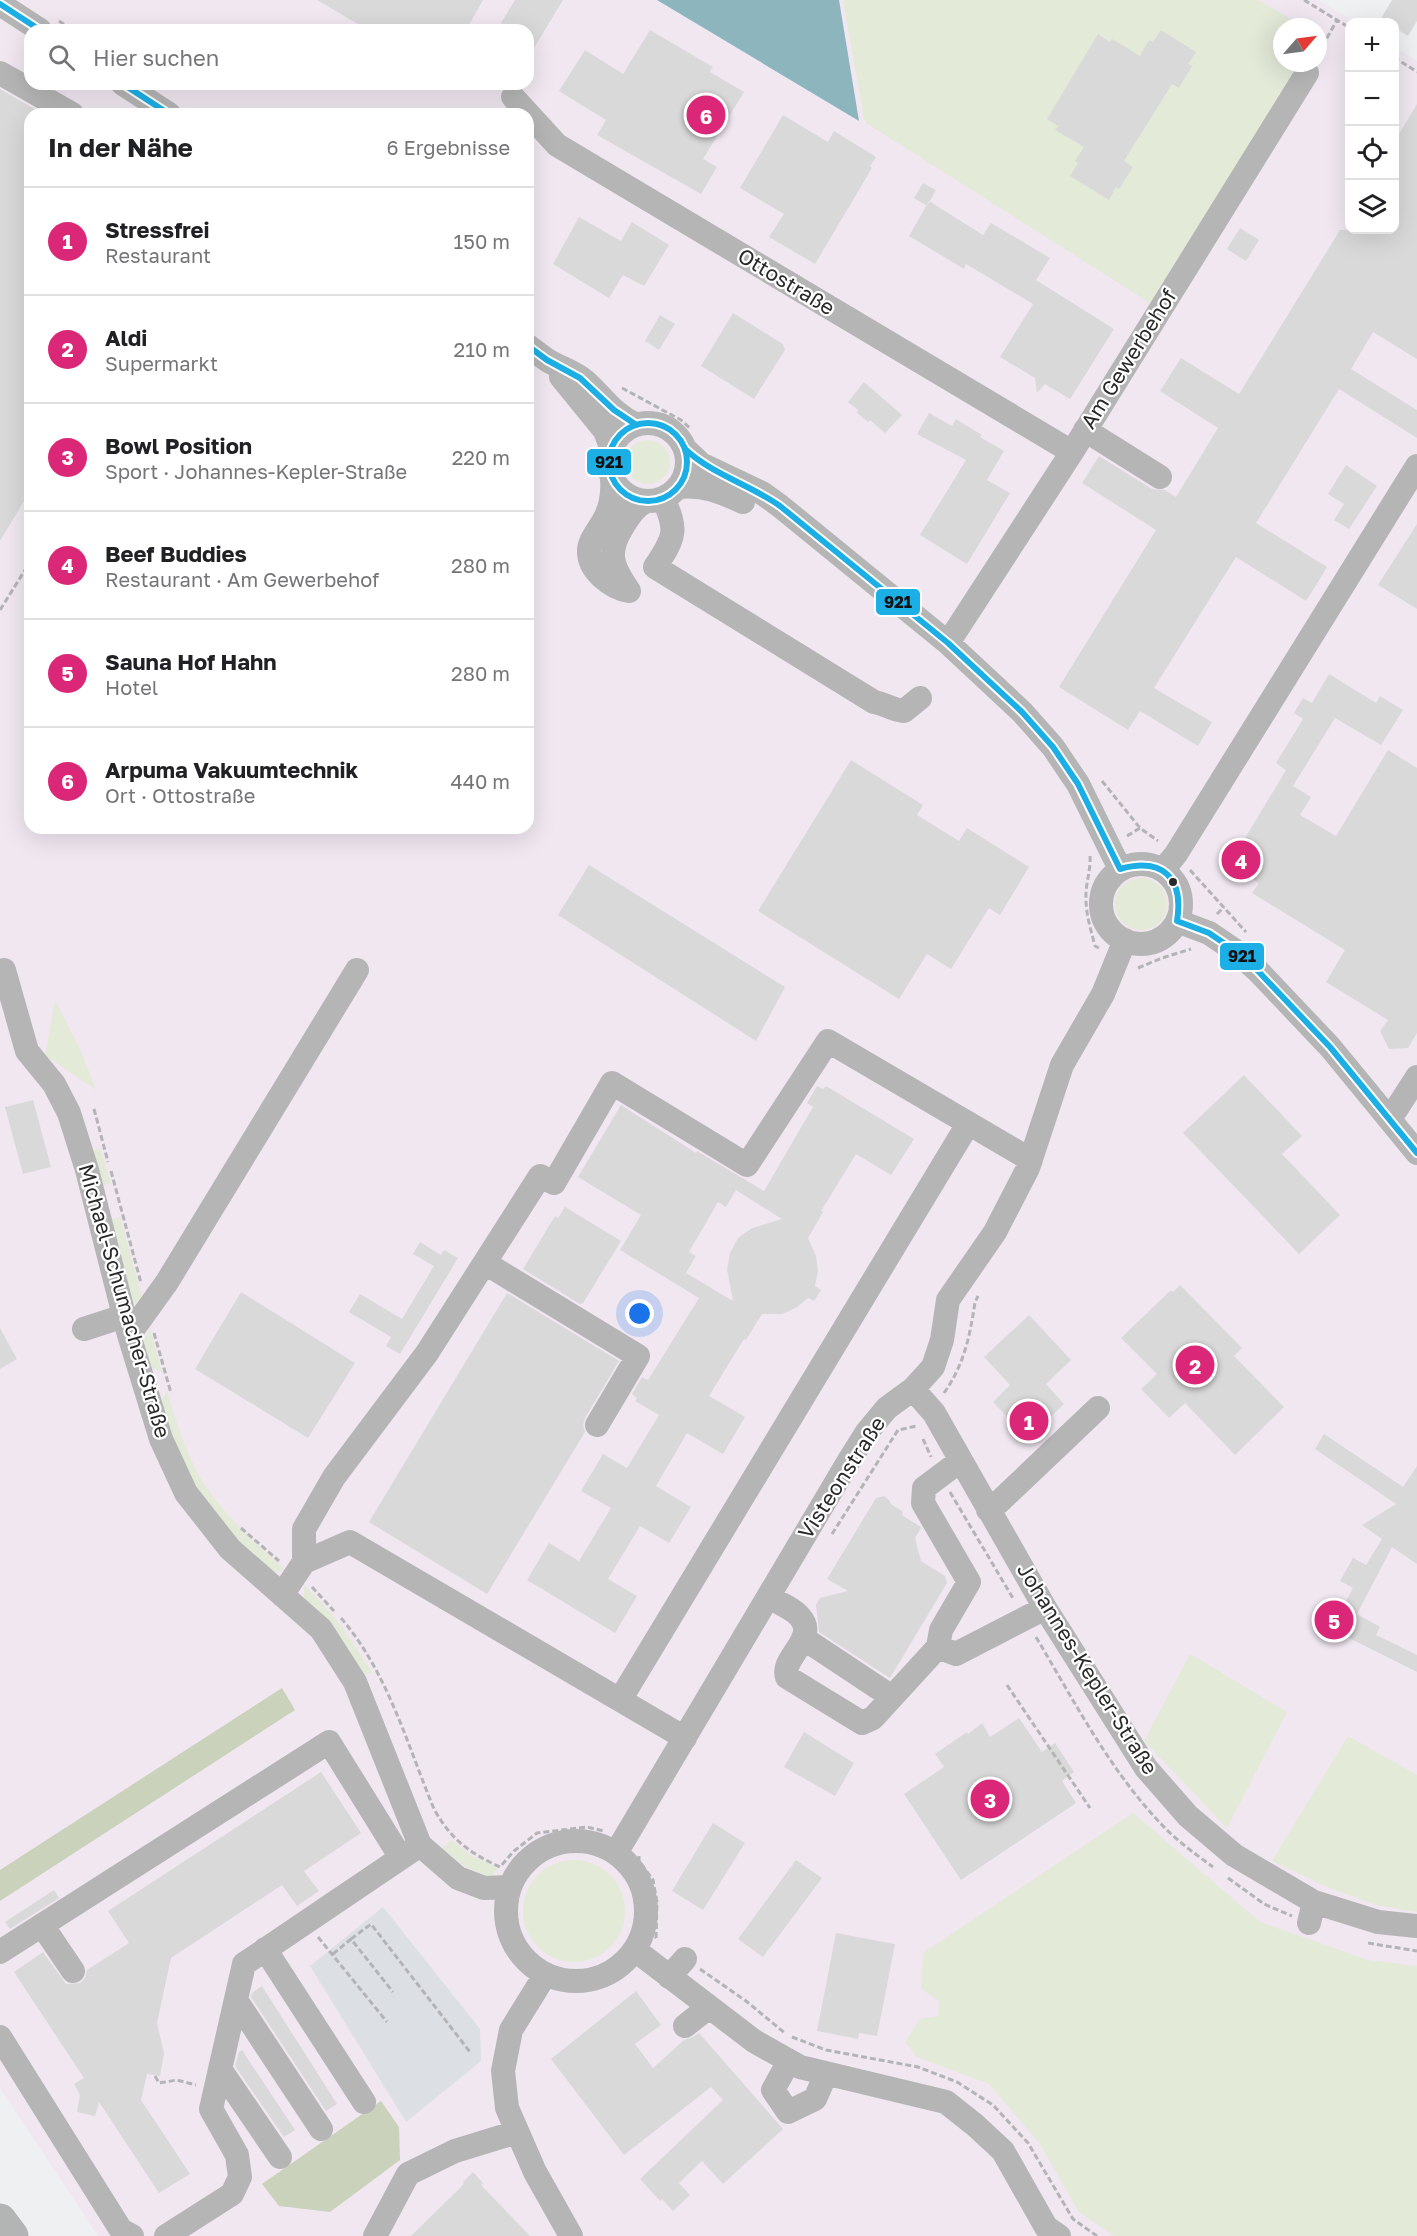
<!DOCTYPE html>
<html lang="de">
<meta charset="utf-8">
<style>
body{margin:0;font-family:"Golos Text",sans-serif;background:#f6f6f6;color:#202124}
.controls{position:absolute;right:18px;top:18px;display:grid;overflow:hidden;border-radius:12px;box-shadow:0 6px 24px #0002}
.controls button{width:54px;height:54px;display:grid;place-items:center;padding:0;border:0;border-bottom:2px solid #e0e0e0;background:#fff;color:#202124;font:30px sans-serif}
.compass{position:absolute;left:1273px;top:18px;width:54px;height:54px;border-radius:50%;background:#fff;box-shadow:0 6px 24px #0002;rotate:62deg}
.you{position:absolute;left:640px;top:1314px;width:21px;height:21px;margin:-15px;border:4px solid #fff;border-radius:50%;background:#1a73e8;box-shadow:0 0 0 9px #1a73e833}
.badge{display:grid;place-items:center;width:39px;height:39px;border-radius:50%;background:#db2777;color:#fff;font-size:20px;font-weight:700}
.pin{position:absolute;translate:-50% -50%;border:3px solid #fff;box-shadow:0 2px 6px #0006}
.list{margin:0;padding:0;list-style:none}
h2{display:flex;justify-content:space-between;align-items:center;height:78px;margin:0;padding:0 24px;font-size:26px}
h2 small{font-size:20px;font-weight:400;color:#757577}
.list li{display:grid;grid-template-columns:39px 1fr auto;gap:18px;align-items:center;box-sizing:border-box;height:108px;padding:0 24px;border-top:2px solid #e0e0e0}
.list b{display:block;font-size:22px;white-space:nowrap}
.list p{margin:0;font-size:20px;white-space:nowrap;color:#757577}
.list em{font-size:20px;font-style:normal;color:#757577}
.icon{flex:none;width:33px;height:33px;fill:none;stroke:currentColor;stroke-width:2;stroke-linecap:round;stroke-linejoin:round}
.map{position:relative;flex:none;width:1417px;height:2236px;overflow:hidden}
.search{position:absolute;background:#fff;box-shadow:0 6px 24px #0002;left:24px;top:24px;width:510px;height:66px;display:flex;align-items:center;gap:15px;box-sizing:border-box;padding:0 21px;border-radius:18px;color:#757577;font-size:22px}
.panel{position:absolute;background:#fff;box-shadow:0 6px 24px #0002;left:24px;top:108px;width:510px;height:726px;border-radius:18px}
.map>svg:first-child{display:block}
.commercial{fill:#f0e7f1;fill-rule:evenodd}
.built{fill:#dce0e5}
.green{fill:#e3ead8}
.forest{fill:#cad2bb}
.water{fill:#8cb5be}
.building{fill:#dad9da;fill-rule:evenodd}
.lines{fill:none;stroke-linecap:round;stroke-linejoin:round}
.path{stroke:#b4b4b6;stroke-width:3;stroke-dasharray:6 3;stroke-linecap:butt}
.minor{stroke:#b5b5b6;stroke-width:24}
.highway{stroke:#b3b4b4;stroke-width:33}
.bus-1-casing{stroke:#fff;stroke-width:10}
.bus-1{stroke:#1cafe6;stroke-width:6}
.bus-dot{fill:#29292a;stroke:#fff;stroke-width:2}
.labels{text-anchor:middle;stroke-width:4.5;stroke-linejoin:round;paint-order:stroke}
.street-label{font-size:21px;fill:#29292a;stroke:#fff}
.line-badge{stroke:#fff;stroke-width:2}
.pale-badge-label{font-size:16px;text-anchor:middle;font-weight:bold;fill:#111}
</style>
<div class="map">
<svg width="1417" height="2236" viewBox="0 0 1417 2236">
<rect width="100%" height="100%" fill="#eff0f2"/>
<path class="commercial" d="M0,0H1318L1355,22H1350V230H1394L1395,47L1417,61V2236H98L0,2088ZM1282,27H1318V63H1282ZM30,30H528V84H30ZM30,114H528V828H30Z"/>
<path class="built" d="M383,1907L480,2029L481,2061L406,2122L310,1966Z"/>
<path class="green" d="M843,0H1259L1303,27H1282V63H1298L1294,73L1150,303L866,123L864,119Z
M626 462a22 22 0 1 1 44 0a22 22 0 1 1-44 0Z
M1115 904a26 26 0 1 1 52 0a26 26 0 1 1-52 0Z
M55,1000L80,1049L96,1090L45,1055Z
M100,1148L111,1183L99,1187L89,1152Z
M120,1217L143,1301L131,1304L108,1221Z
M150,1328L162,1373L147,1364L141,1345Z
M167,1391C176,1421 186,1454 203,1482C225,1516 255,1543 285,1570L270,1573L239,1546L203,1504L159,1406Z
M304,1585C332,1611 352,1640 372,1672L360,1677L304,1602Z
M1190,1654L1287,1712L1227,1828L1144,1741Z
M1348,1736L1417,1775V1912L1376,1905L1325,1886L1272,1861Z
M1133,1813L1260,1922L1368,1960L1417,1966V2236H1114L1078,2211L1040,2144L989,2084L917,2057L905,2042L920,2019L938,2016L939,2001L921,1989L923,1953Z
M451,1840L472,1856L498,1867L492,1878L466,1867L442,1849Z
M523 1911a51 51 0 1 1 102 0a51 51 0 1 1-102 0Z"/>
<path class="forest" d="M282,1688L295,1710L0,1901V1870Z
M381,2101L399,2127L400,2160L330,2212L279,2206L262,2184Z"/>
<path class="water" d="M657,0H839L859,121Z"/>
<path class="building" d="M317,0H483L466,30H368Z
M515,0H563L528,58V30H512L501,23Z
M1392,0H1417V21L1408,36L1395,28V22H1385L1380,20Z
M650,30L713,67L710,72L744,92L703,159L717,167L701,194L597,135L606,120L559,91L585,50L623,74Z
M1161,30L1196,52L1188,64L1192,66L1179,88L1172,84L1124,161L1133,167L1119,189L1116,187L1109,200L1070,176L1078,163L1075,161L1084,147L1055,130L1058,126L1047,119L1098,34L1110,42L1112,39L1140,56L1149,40L1153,42Z
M0,89L43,114H30V491L0,541Z
M1417,104V359L1373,332L1351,369L1417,410V438L1339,389L1256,523L1327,567L1318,582L1306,601L1236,557L1154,688L1212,722L1198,746L1140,711L1128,730L1059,687L1156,530L1082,483L1099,456L1152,489L1165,490L1176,497L1218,428L1160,391L1181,358L1239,394L1340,230H1395V141Z
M783,115L828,142L834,131L876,157L870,166L872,168L815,264L769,237L784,214L740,188Z
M923,183L936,190L927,206L914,198Z
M929,201L983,235L991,223L1050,258L1036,280L1114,329L1070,399L1045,384L1037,393L1035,378L1000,357L1033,304L966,264L964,269L909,236Z
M579,217L621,241L632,222L669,245L644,286L623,275L609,298L553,264Z
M1240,228L1259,240L1246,261L1227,249Z
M733,313L783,344L785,350L754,399L701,366Z
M660,315L675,324L659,350L645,341Z
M864,382L902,415L885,433L870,420L868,422L857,413L858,410L848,402Z
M929,413L952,426L956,419L982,435L980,437L1004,451L987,480L1010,493L967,564L920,535L966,460L917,434Z
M1346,465L1377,486L1349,529L1334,520L1344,504L1328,494Z
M1417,524V609L1378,585Z
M1329,674L1376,703L1380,696L1403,710L1381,745L1335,718L1293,786L1311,797L1300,815L1336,836L1388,750L1417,768V1033L1408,1048L1389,1049L1380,1031L1388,1020L1326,982L1345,950L1252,893L1259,883L1229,865L1286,770L1276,763L1303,719L1294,713L1303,698L1312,703Z
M851,760L923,805L917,815L959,841L967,828L1029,867L1000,915L989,908L951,969L927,954L899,999L758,911Z
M589,865L785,987L756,1041L558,915Z
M1244,1075L1302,1136L1282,1154L1340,1215L1299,1254L1183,1133Z
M817,1086L823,1089L826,1086L914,1139L891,1175L856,1154L821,1211L823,1212L808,1238L816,1256L818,1271L815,1286L821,1290L814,1301L808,1298L796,1308L782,1314H762L746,1340L744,1339L709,1396L745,1417L723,1454L687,1433L656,1486L691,1507L669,1543L640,1526L608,1579L637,1596L615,1633L527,1580L549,1543L579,1561L611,1508L581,1491L603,1454L627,1468L659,1415L635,1401L637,1398L632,1394L642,1377L648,1380L699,1298L620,1250L641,1215L578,1177L621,1105L696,1153L697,1151L764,1191L813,1107L807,1103ZM736,1190L782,1219L752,1228L738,1238L730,1253L727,1269L733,1301L686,1273L696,1256L689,1252L718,1202L726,1207Z
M33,1100L51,1167L23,1174L5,1107Z
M565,1207L621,1241L583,1303L580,1304L523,1269L555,1216L558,1218Z
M420,1242L441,1255L444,1250L458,1258L400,1354L386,1346L391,1337L349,1312L360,1294L402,1319L434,1266L413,1254Z
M1180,1285L1242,1348L1234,1356L1284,1407L1235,1455L1185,1403L1169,1418L1141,1389L1157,1374L1121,1338L1171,1290L1173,1292Z
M241,1292L355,1363L308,1438L195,1369Z
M507,1293L619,1361L585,1418L583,1425L585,1432L487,1594L369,1522Z
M1029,1315L1071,1360L1046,1384L1064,1404L1028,1439L993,1402L1010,1385L984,1357Z
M0,1328L17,1359L0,1369Z
M1324,1434L1403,1487L1417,1466V1564L1392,1547L1357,1614L1380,1627L1376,1635L1417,1655V1672L1331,1629L1353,1588L1340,1581L1353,1558L1366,1565L1382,1539L1362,1525L1396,1504L1315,1449Z
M884,1496L889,1500L891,1504L902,1511L903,1516L920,1526L921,1528L915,1538L921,1561L945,1576L947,1583L890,1678L819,1632L816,1605L820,1598L848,1591L827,1579L876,1498Z
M1019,1718L1042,1752L1055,1743L1074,1772L1062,1781L1076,1803L961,1880L904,1794L944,1767L935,1754L967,1732L968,1734L982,1723L990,1737Z
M804,1732L854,1763L835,1796L784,1767Z
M321,1772L361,1833L304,1871L319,1891L297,1906L282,1885L171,1958L157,2023L164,2053L160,2076L147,2074L141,2100L190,2174L159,2193L99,2102L95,2116L77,2112L80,2095L74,2084L84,2078L14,1972L43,1952L66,1984L80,1983L85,1978L87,1970L129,1943L108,1911Z
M713,1823L745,1843L703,1910L672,1891Z
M796,1860L822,1878L763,1957L738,1939Z
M54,1890L59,1898L10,1929L5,1922Z
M836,1933L895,1944L877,2036L859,2033L858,2039L817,2031Z
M262,1986L337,2104L326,2111L251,1997L252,1993Z
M636,1991L661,2025L635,2044L653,2068L684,2040L693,2037L699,2033L783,2129L723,2184L702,2161L679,2183L690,2195L673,2211L662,2199L660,2201L640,2179L723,2100L711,2087L624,2155L551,2059Z
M242,2050L295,2130L284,2137L235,2066L239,2052Z
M473,2172L483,2183L481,2185L530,2236H411L464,2184L463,2182Z"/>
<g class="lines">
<path class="path" d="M1304,0L1350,28
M59,21L73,30
M1318,54L1337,20
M1394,57L1417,72
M622,388L681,420L691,429
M0,610L30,562
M1102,781L1140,828L1158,841
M1127,836L1140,828
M1090,856C1091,871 1085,885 1086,899C1086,915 1091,930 1095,946L1099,948
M1190,870L1246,932
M1217,914L1224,907
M1138,968L1162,958L1191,949
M94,1109L108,1162
M111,1171L141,1283
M154,1333L171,1393
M944,1393C964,1365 970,1336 975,1302L978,1296
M923,1439L931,1457
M950,1492L1014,1600
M241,1528L279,1561
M832,1534L898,1430L917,1426
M312,1587L334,1611
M341,1618C388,1673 407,1744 434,1809C451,1840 470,1853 500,1867L514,1851L537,1833L587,1827L604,1831
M1036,1637C1076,1704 1113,1777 1170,1833C1183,1845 1198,1856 1213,1867
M1007,1685L1090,1808
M639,1856V1861L653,1880L657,1902L656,1938L658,1939
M1228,1878L1264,1904L1292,1916
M318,1937L387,2022
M351,1939L371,1924L470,2052
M1368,1943L1417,1951
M333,1954L351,1939L393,1992
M700,1969L746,2001L786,2034
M792,2037L826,2050L918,2067L957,2082L993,2105L1028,2143L1073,2219L1097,2236
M155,2076L159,2083L177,2080L196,2085"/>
<path class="minor" d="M0,4L40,30
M0,73L72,114
M123,84L169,114
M513,97L557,145L1072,452
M528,346C535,351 541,356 547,360C560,368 573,371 585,381C602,396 614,415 635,424
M561,377L605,431L611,447
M609 462a39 39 0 1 1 78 0a39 39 0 1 1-78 0Z
M1085,430L1160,477
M685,449L701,464L762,493L780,506L948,643L1022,712L1053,747L1078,784L1120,869
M612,479C613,492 612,503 606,516C601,527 590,538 589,550C588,571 612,588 629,591
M678,487C703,484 721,492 743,502
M663,498C678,531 675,537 655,567L874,702C885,704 893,710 904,711L920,698
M629,591C612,566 606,553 623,526C630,515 635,507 646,501
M948,643L1072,452L1307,73
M1101 904a40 40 0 1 1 80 0a40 40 0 1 1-80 0Z
M1163,870L1176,854L1417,466
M1177,921L1209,933L1237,952L1258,971L1330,1047L1417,1153
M4,970L27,1051L54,1084L69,1113L87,1170L129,1335L161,1439L186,1493L230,1549L321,1629L355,1682L420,1845L458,1878L484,1888L509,1887
M1390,1119L1417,1077
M485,1263L638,1356L597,1425
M84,1329L124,1316
M129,1335L167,1282L357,970
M913,1389L934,1413L1045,1608L1146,1768L1188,1816L1234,1855L1314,1902L1378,1922L1417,1926
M960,1461L924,1488L923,1503L969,1582L941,1630L938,1647L956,1654L1045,1608
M988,1510L999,1502L1098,1408
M304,1562V1529L334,1477L427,1353L540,1176L554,1183L612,1083L747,1165L828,1041L1031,1160
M282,1595L304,1562L350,1542L685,1738
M768,1597C778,1603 793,1608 800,1617C819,1638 780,1658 787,1677L862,1723L873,1718L938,1647
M803,1638L892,1697
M620,1700L968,1124
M506 1911a70 70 0 1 1 140 0a70 70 0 1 1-140 0Z
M616,1853L850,1459L867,1432L887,1408L913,1389L933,1367L942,1340L948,1300L995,1232L1028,1168L1062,1065L1103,994L1125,940
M1309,1923L1314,1902
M42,1925L73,1971
M265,1949L364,2102
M635,1950L754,2041L800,2067L946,2102L975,2125L1003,2151L1046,2227L1059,2236
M0,1952L329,1742L401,1858
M545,1975L511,2030L503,2071L507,2108L535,2172L571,2236
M669,1977L685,1959
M236,2000L321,2129
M685,2026L709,2007
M0,2037L121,2230L132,2236
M789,2061L773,2090L788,2112L815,2099L826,2074
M220,2069L280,2157
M166,2236L232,2194L240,2177L237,2155L211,2109L244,1964L420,1845
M375,2236L408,2174L455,2151L517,2132"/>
<path class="highway" d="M0,2220L12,2236"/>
<g class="bus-1-casing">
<path id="bus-1" d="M0,4L40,30
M123,84L169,114
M528,346L547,360L580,378L614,410L635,424
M609 462a39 39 0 1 1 78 0a39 39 0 1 1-78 0Z
M685,449C713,475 749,484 780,506L948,643L1022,712L1053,747L1078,784L1120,869C1163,857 1184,878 1177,921L1209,933L1237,952L1258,971L1330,1047L1417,1153"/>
</g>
<use href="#bus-1" class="bus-1"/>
</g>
<circle class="bus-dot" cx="1173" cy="882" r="5"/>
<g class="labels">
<g class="street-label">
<text transform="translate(786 282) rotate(31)" y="7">Ottostraße</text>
<text transform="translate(1129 359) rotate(-58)" y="7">Am Gewerbehof</text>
<text transform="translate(124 1301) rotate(74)" y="7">Michael-Schumacher-Straße</text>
<text transform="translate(842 1478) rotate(-57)" y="7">Visteonstraße</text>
<text transform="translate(1087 1669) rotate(58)" y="7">Johannes-Kepler-Straße</text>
</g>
</g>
<g class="line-badge">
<rect x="586" y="448" width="46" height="28" rx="6" fill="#1cafe6"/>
<rect x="875" y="588" width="46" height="28" rx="6" fill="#1cafe6"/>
<rect x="1219" y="942" width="46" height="29" rx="6" fill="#1cafe6"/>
</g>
<g class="pale-badge-label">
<text x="609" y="468">921</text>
<text x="898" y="608">921</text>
<text x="1242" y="962">921</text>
</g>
</svg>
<div class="controls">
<button>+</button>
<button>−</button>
<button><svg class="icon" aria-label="locate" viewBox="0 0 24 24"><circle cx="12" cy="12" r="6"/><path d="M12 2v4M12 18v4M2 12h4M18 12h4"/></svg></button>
<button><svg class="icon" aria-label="layers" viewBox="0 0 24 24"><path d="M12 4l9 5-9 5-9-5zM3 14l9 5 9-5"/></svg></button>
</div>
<svg class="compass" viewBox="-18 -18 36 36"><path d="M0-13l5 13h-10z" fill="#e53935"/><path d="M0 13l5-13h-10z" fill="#757577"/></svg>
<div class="you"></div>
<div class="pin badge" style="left:1029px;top:1421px">1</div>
<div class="pin badge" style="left:1195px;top:1365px">2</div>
<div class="pin badge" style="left:990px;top:1799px">3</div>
<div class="pin badge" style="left:1241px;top:860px">4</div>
<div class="pin badge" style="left:1334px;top:1620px">5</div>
<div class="pin badge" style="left:706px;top:115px">6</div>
<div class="search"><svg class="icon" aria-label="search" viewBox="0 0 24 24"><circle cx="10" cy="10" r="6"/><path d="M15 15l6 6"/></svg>Hier suchen</div>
<section class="panel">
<h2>In der Nähe<small>6 Ergebnisse</small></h2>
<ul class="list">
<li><span class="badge">1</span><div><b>Stressfrei</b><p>Restaurant</p></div><em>150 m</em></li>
<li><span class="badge">2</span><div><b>Aldi</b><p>Supermarkt</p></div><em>210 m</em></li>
<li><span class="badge">3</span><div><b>Bowl Position</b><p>Sport · Johannes-Kepler-Straße</p></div><em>220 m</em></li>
<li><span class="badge">4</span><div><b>Beef Buddies</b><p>Restaurant · Am Gewerbehof</p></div><em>280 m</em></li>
<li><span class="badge">5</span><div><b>Sauna Hof Hahn</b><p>Hotel</p></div><em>280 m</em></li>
<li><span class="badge">6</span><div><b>Arpuma Vakuumtechnik</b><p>Ort · Ottostraße</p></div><em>440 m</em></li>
</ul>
</section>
</div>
